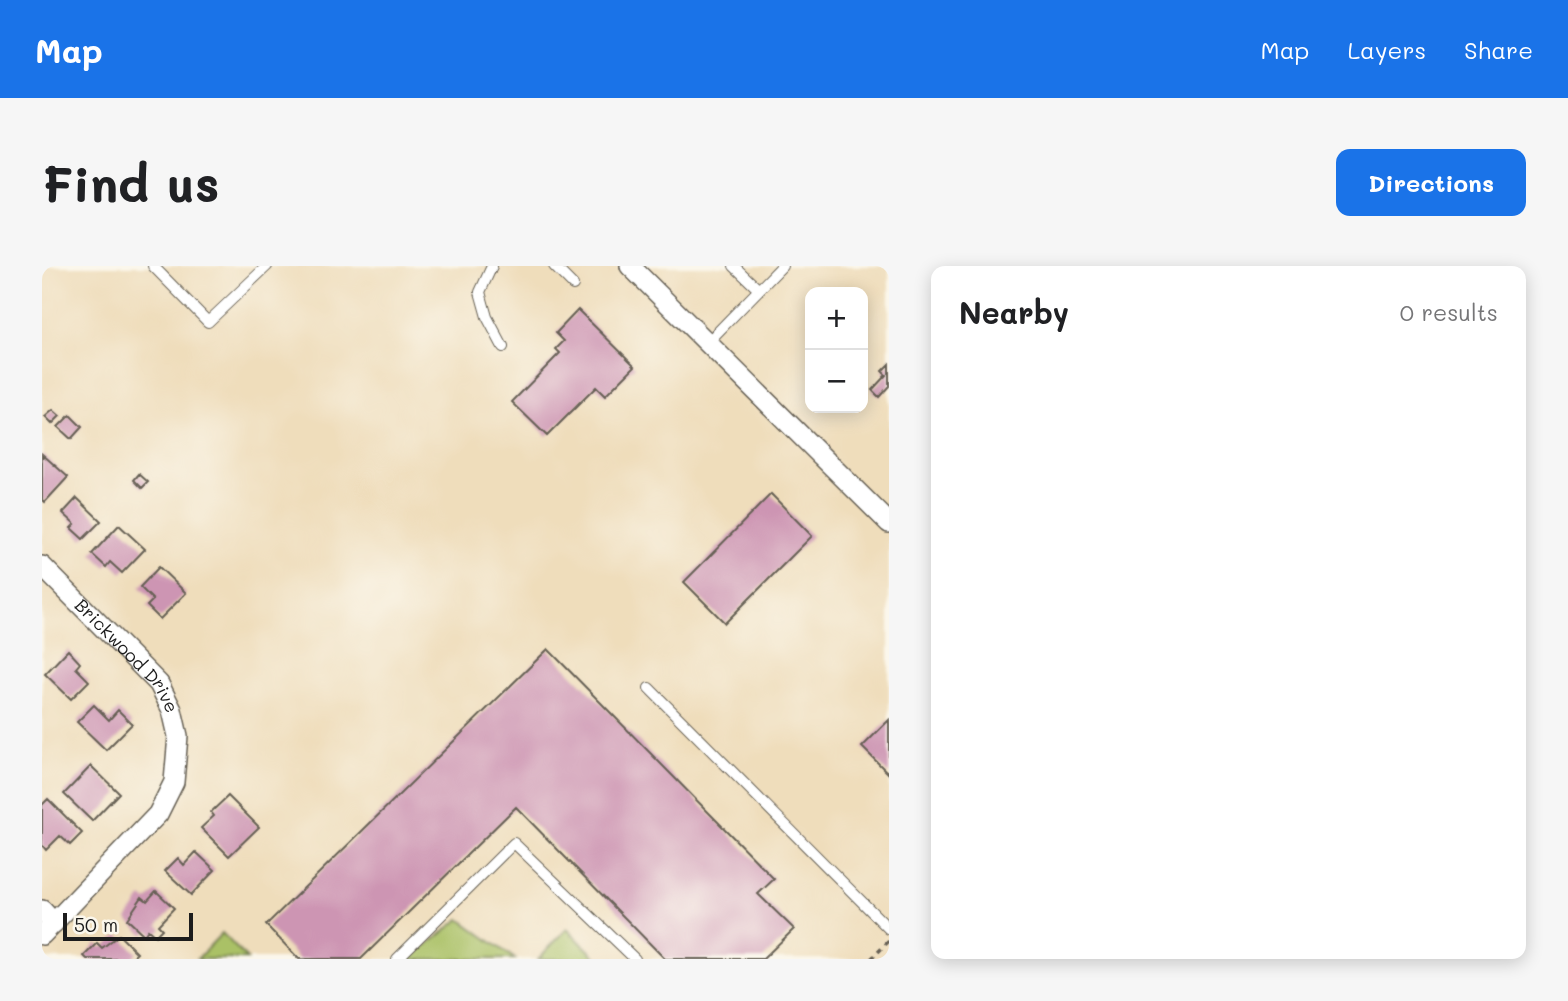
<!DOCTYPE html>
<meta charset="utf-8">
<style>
body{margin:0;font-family:Mali,sans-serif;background:#f6f6f6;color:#202124}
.controls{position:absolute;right:21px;top:21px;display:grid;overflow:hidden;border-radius:14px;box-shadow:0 4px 18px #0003}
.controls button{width:63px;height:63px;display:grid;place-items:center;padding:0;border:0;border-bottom:2px solid #e0e0e0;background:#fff;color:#202124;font:35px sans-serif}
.scale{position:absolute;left:21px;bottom:18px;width:130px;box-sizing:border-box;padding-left:7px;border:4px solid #1c1c1c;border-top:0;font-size:19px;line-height:24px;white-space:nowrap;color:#1c1c1c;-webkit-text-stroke:5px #fbf7ec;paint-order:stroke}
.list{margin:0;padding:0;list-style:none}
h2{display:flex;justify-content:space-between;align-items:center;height:91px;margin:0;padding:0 28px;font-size:30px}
h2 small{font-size:23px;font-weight:400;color:#757577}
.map{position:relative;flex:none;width:847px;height:693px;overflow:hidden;border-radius:14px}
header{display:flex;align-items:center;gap:42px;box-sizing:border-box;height:98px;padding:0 35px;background:#1a73e8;color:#fff}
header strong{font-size:33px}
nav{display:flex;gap:38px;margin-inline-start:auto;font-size:24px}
.intro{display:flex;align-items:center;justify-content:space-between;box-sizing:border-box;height:168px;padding:0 42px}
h1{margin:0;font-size:49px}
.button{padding:18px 32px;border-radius:14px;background:#1a73e8;color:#fff;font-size:24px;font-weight:700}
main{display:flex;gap:42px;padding:0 42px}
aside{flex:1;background:#fff;border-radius:14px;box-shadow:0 4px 18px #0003}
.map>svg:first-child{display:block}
.green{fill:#aac166;stroke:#636e41;stroke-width:2}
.building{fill:#cd95b3}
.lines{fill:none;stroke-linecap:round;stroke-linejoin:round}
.service-casing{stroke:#666054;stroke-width:12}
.minor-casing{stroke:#666054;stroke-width:22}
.path{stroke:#666054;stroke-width:3.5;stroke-dasharray:5 5;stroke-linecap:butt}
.service{stroke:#fff;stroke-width:10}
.minor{stroke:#fff;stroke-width:19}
.labels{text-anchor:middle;stroke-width:7;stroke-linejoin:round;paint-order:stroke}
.street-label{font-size:18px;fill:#1c1c1c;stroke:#fbf7ec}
</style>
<header>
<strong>Map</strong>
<nav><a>Map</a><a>Layers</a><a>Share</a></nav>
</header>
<div class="intro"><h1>Find us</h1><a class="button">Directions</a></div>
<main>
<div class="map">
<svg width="847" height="693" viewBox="0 0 847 693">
<rect width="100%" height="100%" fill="#fbf7ec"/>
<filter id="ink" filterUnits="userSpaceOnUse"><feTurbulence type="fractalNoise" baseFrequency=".0143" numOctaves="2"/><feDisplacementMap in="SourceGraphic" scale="14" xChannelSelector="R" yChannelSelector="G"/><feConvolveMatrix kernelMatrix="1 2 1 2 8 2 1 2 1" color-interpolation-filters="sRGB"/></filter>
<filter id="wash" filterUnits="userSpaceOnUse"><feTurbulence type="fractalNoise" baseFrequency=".00686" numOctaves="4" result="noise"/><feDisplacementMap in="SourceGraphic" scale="28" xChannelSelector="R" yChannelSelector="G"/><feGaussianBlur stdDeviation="1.57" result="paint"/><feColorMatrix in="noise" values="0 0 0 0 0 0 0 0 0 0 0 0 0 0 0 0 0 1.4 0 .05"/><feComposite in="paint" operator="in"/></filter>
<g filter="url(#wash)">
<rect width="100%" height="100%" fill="#efddbb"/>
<path class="green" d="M418,653L473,693H367Z
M525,663L556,693H496Z
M180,667L205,693H155Z"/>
<g id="blocks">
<path class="building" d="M536,44L593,100L563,130L554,121L505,170L470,136L518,87L514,83L522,75L514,67Z
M847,98V120L837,131L830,124L844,109L840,105Z
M11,144L18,150L10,158L3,151Z
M28,149L40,161L29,173L16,161Z
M0,188L26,211L3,236L0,233Z
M97,208L106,216L100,222L92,214Z
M729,228L770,270L683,357L642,316Z
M35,232L59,255L41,273L29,262L33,258L21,247Z
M77,259L103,283L80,307L68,296L64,301L50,288Z
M117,301L144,327L118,353L105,340L111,334L98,321Z
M506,383L732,613L716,628L752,663L721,693H623L474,541L319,693H257L224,659Z
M26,384L38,397L34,402L47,415L29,433L3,408Z
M52,439L67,454L76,444L90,458L64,484L35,456Z
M847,454V508L820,481Z
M49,500L77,527L50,555L22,528Z
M186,530L217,561L187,590L159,562L172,550L169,546Z
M6,533L40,567L28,579L18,570L4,584L0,579V539Z
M154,586L173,604L149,629L123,605L136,592L142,599Z
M114,625L132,642L116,659L120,663L113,670L106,664L102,669L85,653L100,631L105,635Z
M77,669L95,687L89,693H45L42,690L55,677L60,682Z"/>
</g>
</g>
<g filter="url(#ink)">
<use href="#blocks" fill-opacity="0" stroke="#666054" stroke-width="2"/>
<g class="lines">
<g class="service-casing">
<path id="service" d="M111,0L166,56L225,0
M450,0L438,26L445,51L461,81
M512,0L531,19
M692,0L717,24
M665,77L740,0
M607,422L847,663
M355,693L472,577L593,693"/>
</g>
<g class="minor-casing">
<g id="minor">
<path d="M588,0L847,257"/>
<path id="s1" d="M0,300L117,418L130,444L136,470L132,516L116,548L0,669"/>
<path d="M0,644L12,657"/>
</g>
</g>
<path class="path" d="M829,693L847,675"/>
<use href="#service" class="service"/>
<use href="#minor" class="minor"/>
</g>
</g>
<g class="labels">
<g class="street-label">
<text dy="6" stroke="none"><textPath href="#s1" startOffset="124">Brickwood Drive</textPath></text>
</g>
</g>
</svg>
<div class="controls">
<button>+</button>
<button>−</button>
</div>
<div class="scale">50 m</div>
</div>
<aside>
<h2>Nearby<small>0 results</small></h2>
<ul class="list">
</ul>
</aside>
</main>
